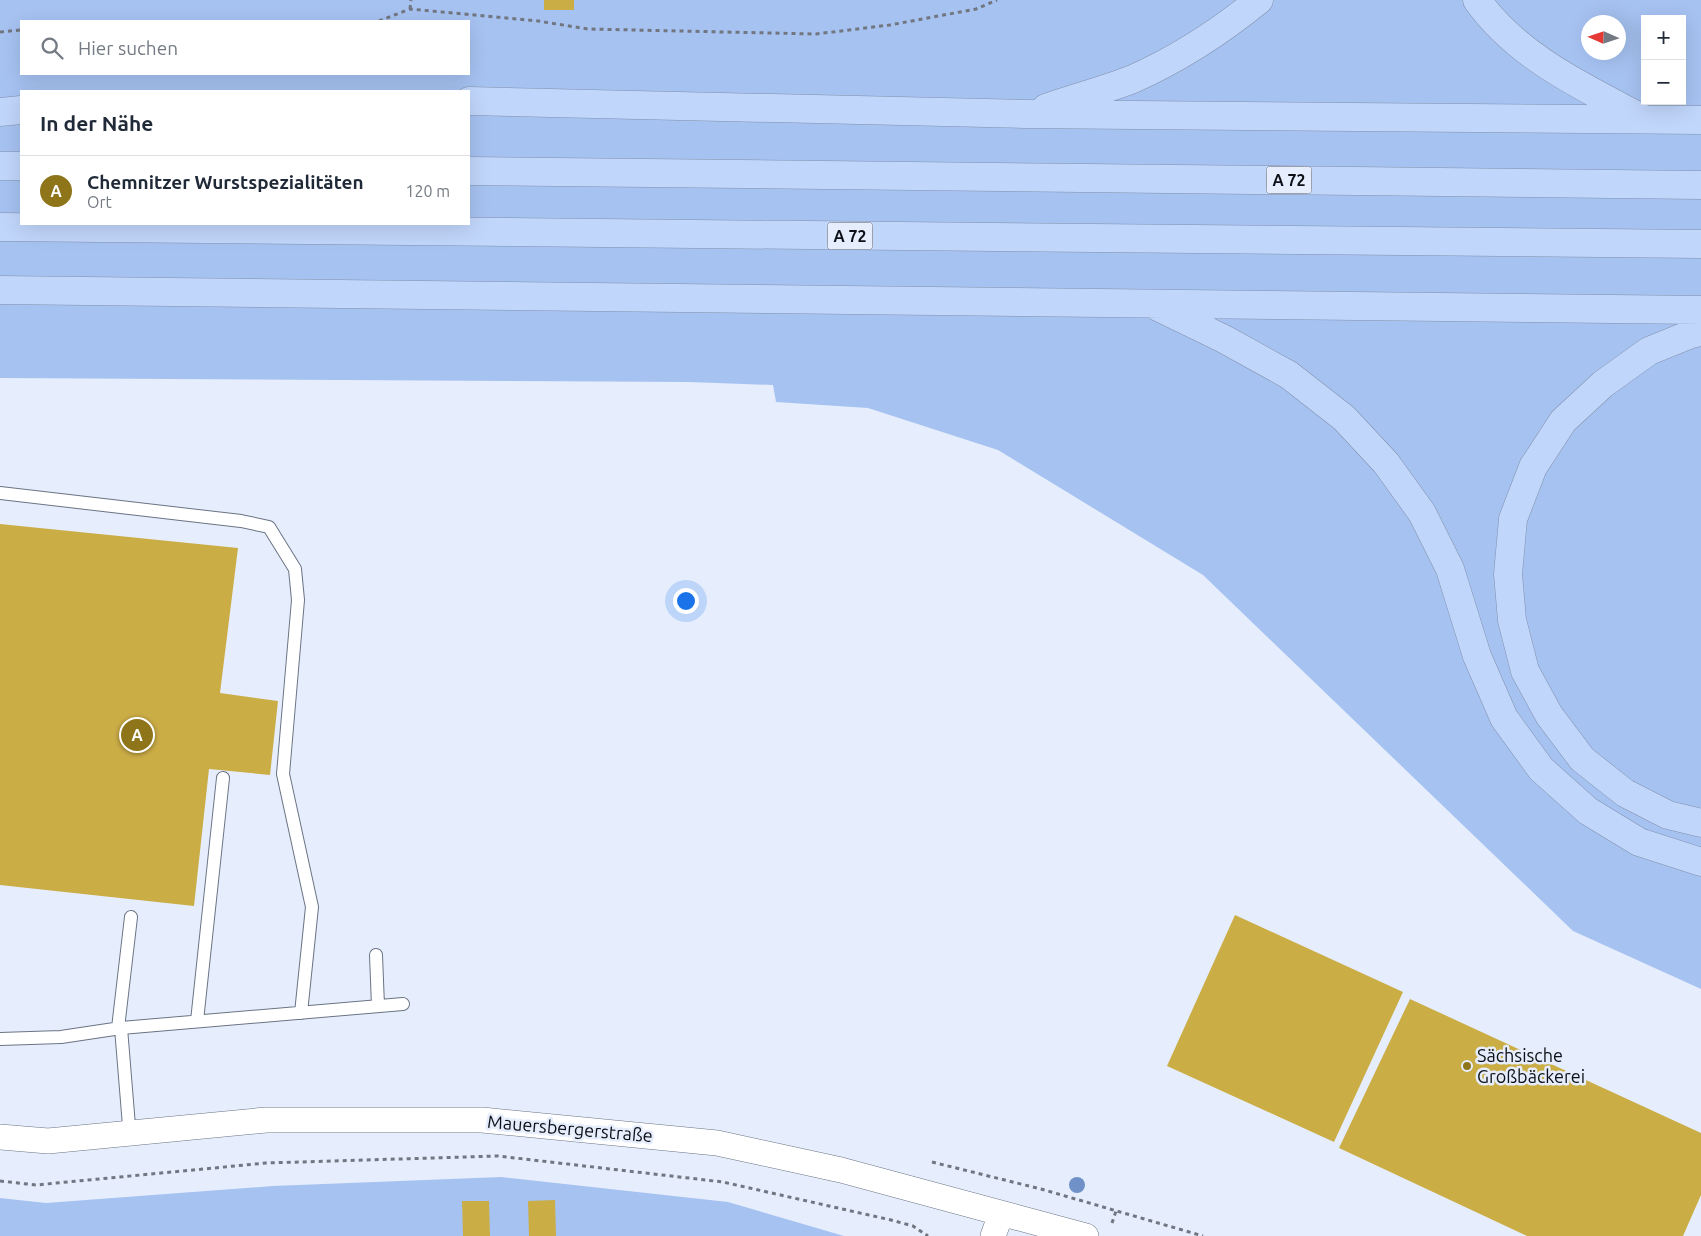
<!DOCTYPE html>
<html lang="de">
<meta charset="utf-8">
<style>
body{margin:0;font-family:Ubuntu,sans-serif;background:#f2f2f3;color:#1f2937}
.controls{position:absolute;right:15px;top:15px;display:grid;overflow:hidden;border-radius:0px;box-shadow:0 5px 20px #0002}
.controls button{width:45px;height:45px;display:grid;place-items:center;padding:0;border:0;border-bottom:1px solid #e0e1e3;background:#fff;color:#1f2937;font:25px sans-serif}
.compass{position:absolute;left:1581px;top:15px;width:45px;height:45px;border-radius:50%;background:#fff;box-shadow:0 5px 20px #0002;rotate:273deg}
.you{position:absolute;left:685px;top:600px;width:18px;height:18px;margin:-12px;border:4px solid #fff;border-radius:50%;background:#1a73e8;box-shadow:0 0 0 8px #1a73e833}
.badge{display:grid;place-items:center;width:32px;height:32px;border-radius:50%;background:#8e751a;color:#fff;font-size:16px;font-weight:700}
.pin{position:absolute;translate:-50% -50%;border:2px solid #fff;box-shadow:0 1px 5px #0006}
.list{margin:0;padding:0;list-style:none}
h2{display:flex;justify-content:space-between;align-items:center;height:65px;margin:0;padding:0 20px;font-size:21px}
h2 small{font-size:16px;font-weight:400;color:#747a83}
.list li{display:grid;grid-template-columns:32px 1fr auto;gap:15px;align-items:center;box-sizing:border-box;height:70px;padding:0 20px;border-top:1px solid #e0e1e3}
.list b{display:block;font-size:19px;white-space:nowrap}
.list p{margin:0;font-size:16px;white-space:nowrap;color:#747a83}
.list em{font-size:16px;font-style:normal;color:#747a83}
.icon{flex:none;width:28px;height:28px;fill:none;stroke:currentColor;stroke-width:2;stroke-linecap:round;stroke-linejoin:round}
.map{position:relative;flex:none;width:1701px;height:1236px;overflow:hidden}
.search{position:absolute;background:#fff;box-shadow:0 5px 20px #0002;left:20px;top:20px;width:450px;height:55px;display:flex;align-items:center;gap:12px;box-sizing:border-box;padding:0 18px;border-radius:0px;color:#747a83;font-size:19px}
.panel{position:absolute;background:#fff;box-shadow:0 5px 20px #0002;left:20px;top:90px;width:450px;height:135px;border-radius:0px}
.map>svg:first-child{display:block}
.green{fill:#a6c2f1;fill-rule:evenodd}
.building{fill:#cbad46}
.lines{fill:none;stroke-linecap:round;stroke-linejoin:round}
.service-casing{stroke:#6b7484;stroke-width:14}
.minor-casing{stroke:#6b7484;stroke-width:26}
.motorway-casing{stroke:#8291ab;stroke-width:29}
.path{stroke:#717680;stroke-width:3;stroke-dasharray:4 4;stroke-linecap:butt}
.service{stroke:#fff;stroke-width:12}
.minor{stroke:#fff;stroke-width:25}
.motorway{stroke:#c1d6fb;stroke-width:28}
.tree{fill:#7090c8}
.poi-dot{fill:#8e751a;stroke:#e6eefd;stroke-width:2}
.labels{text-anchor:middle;stroke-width:5;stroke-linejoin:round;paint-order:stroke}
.shield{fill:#e6eefd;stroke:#4e535b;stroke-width:1}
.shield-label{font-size:16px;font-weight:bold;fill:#0d1016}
.poi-label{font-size:18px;fill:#0d1016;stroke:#e6eefd;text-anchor:start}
.street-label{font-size:18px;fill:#0d1016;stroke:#e6eefd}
</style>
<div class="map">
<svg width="1701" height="1236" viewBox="0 0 1701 1236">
<rect width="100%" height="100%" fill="#e6eefd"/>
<path class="green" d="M0,0H1701V989L1573,931L1203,575L998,450L868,408L776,402L773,385L689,382L0,378ZM1645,19H1682V101H1645ZM21,21H469V74H21ZM1588,22H1618V52H1588ZM21,91H469V224H21Z
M501,1177L728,1202L844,1236H0V1198L46,1203L273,1186Z"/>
<path class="building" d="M544,0H574V10H544Z
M0,524L238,548L220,693L278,701L270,775L209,769L194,906L0,885Z
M1235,915L1403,992L1334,1142L1167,1066Z
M1410,999L1701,1133V1195L1683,1236H1527L1339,1148Z
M555,1200L556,1236H529L528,1201Z
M462,1201H489L490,1236H463Z"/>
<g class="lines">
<g class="service-casing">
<path id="service" d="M0,493L241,521L269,527L295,569L298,600L283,774L312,907L301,1013
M376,955L378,1006
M197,1021L223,778
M118,1028L131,917
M121,1028L403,1004
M0,1039L61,1037L121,1028L129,1126"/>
</g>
<g class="minor-casing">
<path id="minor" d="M0,1137L48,1141L266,1120H482L717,1143L841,1170L1086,1236
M993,1236L1001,1214"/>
</g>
<g class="motorway-casing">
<path id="motorway" d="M1477,0C1517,56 1581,86 1640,117
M469,101L1025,114L1701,120
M1046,108C1074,98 1105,90 1133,79C1178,59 1221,31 1259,0
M0,112L21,110
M0,166H21
M469,171L1701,185
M0,227L1701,244
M0,290L1701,310
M1158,307L1224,339L1289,375L1344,418L1386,463L1422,513L1450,569L1477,656L1504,718L1541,769L1588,811L1639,842L1701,862
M1701,332L1691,334L1649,351L1603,384L1563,421L1533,467L1513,519L1508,574L1512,620L1525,671L1549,715L1582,759L1625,793L1668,815L1701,823"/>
</g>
<path class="path" d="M410,9L411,0
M379,21L410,9L538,21L588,29L816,34L890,25L976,9L997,0
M0,32L21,30
M932,1162L1041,1189L1203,1236
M0,1181L36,1185L266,1163L498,1156L723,1182L891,1220L913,1226L928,1236
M1112,1223L1116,1211"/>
<use href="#service" class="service"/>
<use href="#minor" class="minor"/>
<use href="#motorway" class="motorway"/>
</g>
<circle class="tree" cx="1077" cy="1185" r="8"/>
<circle class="poi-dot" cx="1467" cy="1066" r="5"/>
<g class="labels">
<g class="shield">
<rect x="1266.5" y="166.5" width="45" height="27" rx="4"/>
<rect x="827.5" y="222.5" width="45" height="27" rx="4"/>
</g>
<g class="shield-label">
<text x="1289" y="186">A 72</text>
<text x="850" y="242">A 72</text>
</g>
<g class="poi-label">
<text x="1477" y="1062">Sächsische<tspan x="1477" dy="21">Großbäckerei</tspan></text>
</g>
<g class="street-label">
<text transform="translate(570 1129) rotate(5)" y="6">Mauersbergerstraße</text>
</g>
</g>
</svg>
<div class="controls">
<button>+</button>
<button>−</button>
</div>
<svg class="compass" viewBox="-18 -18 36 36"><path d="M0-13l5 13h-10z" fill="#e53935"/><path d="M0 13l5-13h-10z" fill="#747a83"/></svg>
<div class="you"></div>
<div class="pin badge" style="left:137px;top:735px">A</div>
<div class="search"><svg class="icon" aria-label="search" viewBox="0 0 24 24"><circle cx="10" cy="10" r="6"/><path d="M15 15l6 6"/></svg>Hier suchen</div>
<section class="panel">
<h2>In der Nähe<small></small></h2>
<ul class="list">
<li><span class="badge">A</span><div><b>Chemnitzer Wurstspezialitäten</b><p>Ort</p></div><em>120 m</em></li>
</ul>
</section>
</div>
